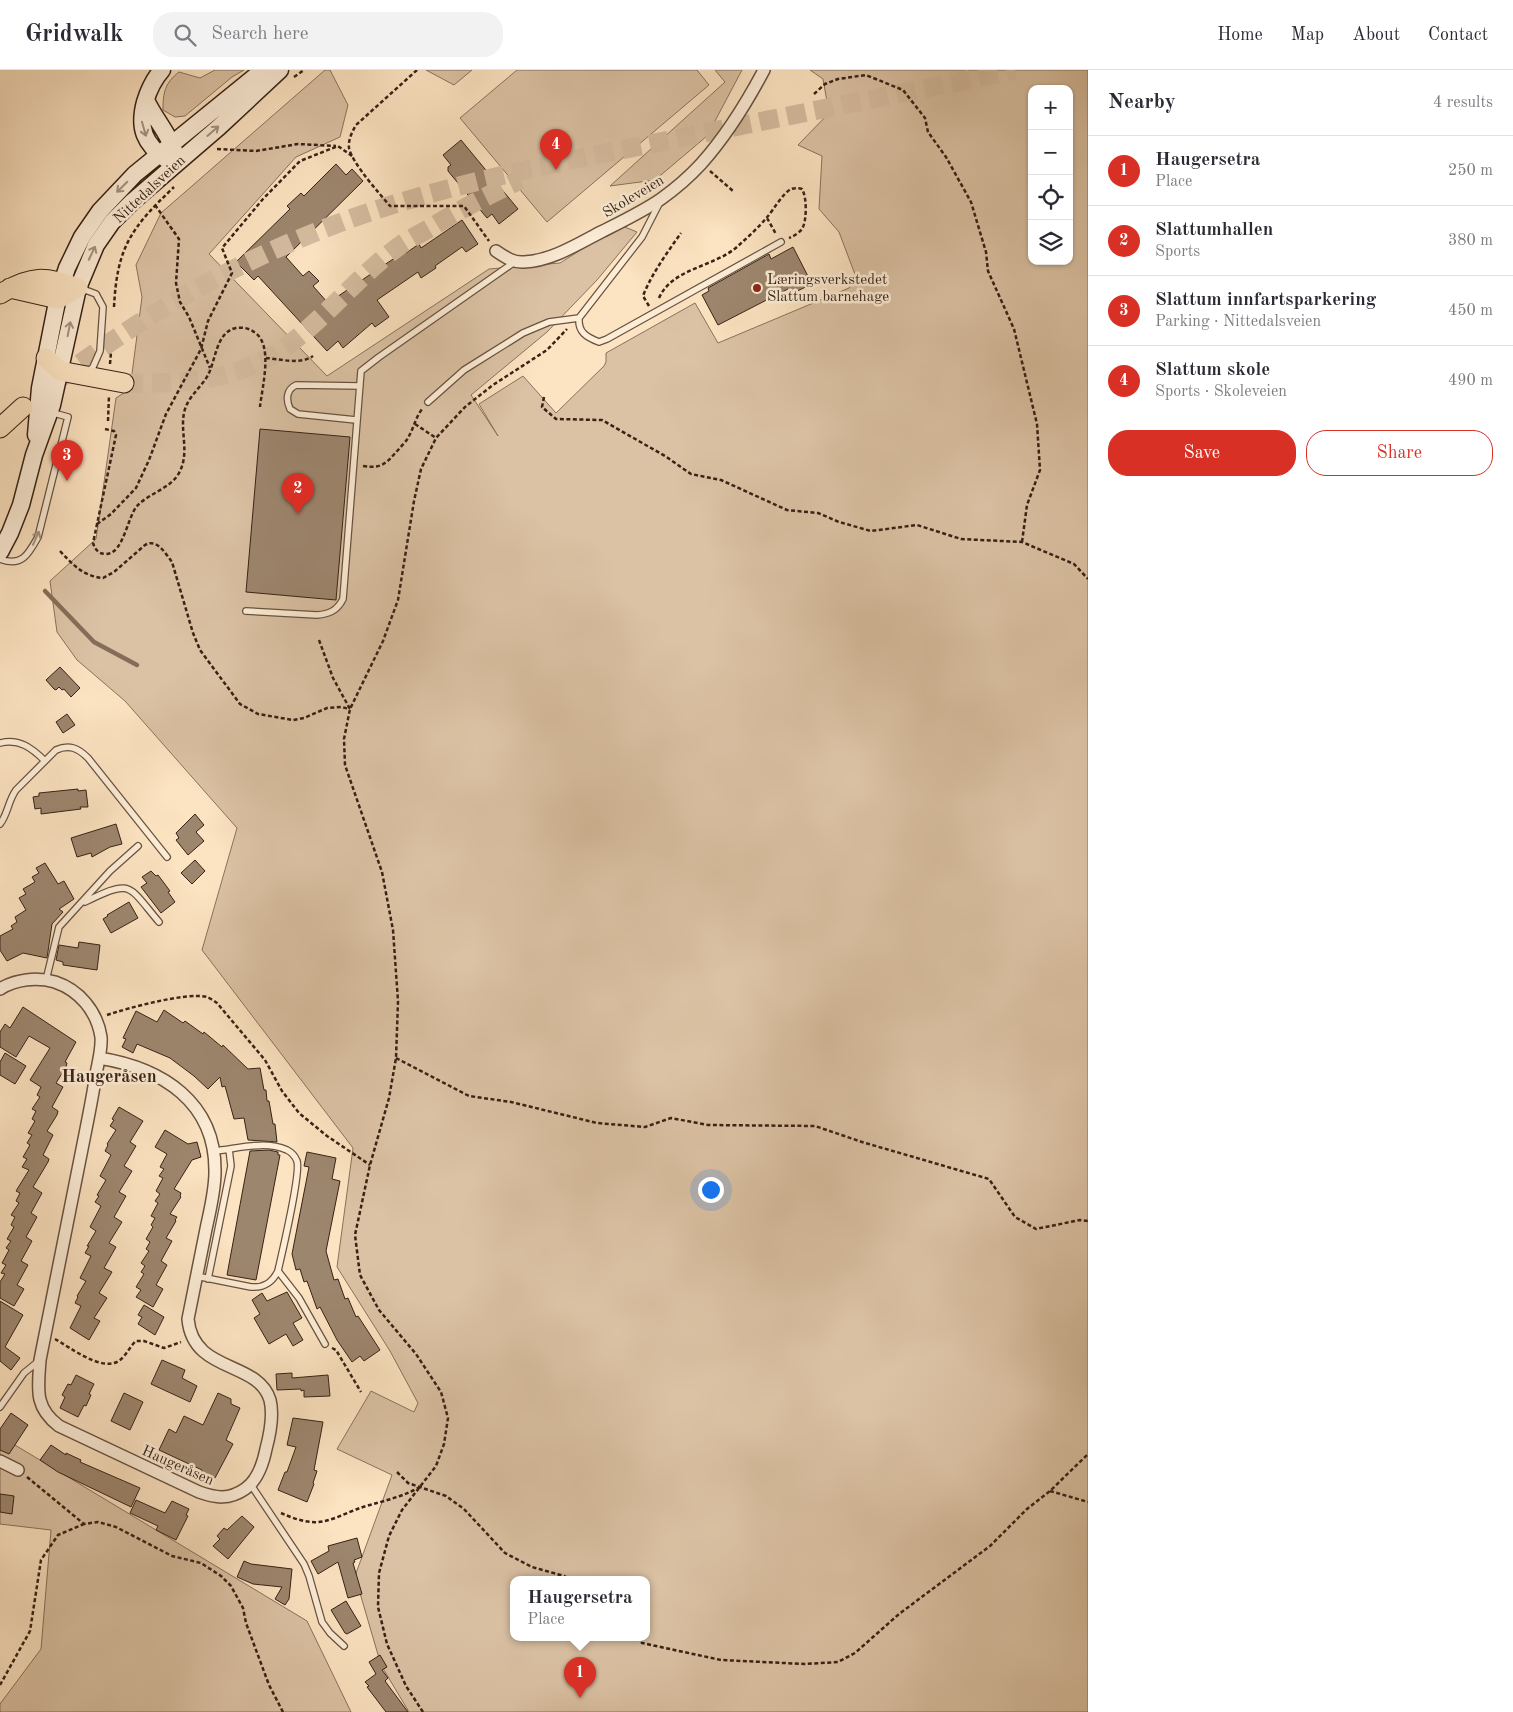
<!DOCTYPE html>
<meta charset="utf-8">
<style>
body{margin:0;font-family:"Old Standard TT",serif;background:#f2f2f3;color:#2b2b33}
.controls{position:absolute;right:15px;top:15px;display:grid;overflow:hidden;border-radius:10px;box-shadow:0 1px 4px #0004}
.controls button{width:45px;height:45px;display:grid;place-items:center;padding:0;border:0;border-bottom:1px solid #e1e1e2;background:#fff;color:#2b2b33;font:25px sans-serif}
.you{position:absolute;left:710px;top:1119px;width:18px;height:18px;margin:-12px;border:4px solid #fff;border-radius:50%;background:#1a73e8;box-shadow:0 0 0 8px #1a73e833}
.badge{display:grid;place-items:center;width:32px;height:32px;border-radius:50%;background:#d93025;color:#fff;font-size:16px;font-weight:700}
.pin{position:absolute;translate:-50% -41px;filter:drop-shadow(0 1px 2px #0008)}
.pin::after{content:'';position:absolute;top:26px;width:18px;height:15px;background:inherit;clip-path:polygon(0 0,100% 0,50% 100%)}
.popup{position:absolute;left:510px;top:1506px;width:140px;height:65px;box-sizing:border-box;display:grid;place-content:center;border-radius:10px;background:#fff;filter:drop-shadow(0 1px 4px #0005);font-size:16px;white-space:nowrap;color:#7c7c81}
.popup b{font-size:19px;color:#2b2b33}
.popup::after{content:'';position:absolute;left:50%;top:100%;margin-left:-10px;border:10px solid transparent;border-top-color:#fff}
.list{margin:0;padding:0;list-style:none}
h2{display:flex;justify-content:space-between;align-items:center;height:65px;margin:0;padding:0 20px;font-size:21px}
h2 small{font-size:16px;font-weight:400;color:#7c7c81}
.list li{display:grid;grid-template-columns:32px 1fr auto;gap:15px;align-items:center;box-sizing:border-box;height:70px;padding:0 20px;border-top:1px solid #e1e1e2}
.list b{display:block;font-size:19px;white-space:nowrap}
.list p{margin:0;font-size:16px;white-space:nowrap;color:#7c7c81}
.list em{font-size:16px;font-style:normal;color:#7c7c81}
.actions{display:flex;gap:10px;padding:15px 20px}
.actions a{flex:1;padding:11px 0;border:1px solid #d93025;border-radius:20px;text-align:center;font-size:18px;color:#d93025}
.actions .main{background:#d93025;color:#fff}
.icon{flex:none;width:28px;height:28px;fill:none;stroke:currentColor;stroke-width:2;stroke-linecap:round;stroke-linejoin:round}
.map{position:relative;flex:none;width:1088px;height:1642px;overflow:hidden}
header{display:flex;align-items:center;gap:30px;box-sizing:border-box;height:70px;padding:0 25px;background:#fff;border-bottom:1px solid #e1e1e2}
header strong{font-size:24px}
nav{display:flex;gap:28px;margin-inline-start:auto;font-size:18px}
.search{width:350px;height:45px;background:#f2f2f3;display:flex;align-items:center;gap:12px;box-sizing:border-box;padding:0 18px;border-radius:20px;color:#7c7c81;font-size:19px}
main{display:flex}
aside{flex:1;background:#fff}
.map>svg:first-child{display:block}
.green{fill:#dbc2a4;stroke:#89725c;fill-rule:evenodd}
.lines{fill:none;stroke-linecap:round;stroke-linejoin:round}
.stream{stroke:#856e59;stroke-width:4.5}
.building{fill:#9d866e;stroke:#372215}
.trunk-tunnel{stroke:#d5bc9f;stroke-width:19;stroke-dasharray:19 9;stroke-linecap:butt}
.service-casing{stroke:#685240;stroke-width:8}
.minor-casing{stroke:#685240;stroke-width:14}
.secondary-casing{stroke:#372215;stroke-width:19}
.trunk-casing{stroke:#372215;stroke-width:21}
.path{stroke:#372215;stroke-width:2.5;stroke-dasharray:4 2.5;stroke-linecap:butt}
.service{stroke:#fdedd7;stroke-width:5.5}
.minor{stroke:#fdedd7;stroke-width:11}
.secondary{stroke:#fdedd7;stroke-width:16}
.trunk{stroke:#fce3c1;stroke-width:19}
.oneway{stroke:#a49280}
.poi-dot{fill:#8f2418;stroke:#fdedd7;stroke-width:2}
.labels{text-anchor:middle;stroke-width:5;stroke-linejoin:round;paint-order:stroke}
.street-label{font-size:15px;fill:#372215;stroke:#fdedd7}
.poi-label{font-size:15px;fill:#372215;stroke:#fdedd7;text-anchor:start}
.quarter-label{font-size:18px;font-weight:bold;fill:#372215;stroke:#fdedd7}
</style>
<header>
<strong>Gridwalk</strong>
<div class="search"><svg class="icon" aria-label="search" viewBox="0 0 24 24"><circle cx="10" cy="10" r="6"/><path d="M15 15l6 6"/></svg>Search here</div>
<nav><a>Home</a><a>Map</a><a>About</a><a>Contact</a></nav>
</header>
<main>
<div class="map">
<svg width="1088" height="1642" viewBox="0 0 1088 1642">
<rect width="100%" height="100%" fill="#fce3c1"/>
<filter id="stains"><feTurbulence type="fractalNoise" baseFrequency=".004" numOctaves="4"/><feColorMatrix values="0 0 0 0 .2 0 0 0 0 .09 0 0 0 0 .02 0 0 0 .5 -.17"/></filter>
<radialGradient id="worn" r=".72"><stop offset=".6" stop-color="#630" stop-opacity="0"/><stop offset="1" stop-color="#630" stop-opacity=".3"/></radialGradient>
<path class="green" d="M215,0H244L232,7L185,46L175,47L163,40C163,22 165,13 179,2L200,8Z
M325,0H330L348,35L340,67L296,87L209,184L327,306L489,199L560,193L620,155L637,162L597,210L547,262L471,325L498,366L479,334L523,306L556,343L604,296L606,292V283L695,233L718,273L849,218L856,207L839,162L819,139L822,86L798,75L829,43L823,9L810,0H1088V1642H409L381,1595L355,1506L392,1405L337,1379L371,1321L414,1342L418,1333L390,1281L337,1197L353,1078L202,880L237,758L125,631L77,590L57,562L50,511L96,469L116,328L130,319L142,227L136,195L161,143ZM1032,19H1069V191H1032ZM514,1509H646V1567H514Z
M426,0H472L454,15Z
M517,0H697L709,15L547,152L460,48Z
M715,0H742L707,66L655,110L610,116L725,12Z
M0,1366L307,1551L351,1642H0V1634L41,1579L51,1460L0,1454Z"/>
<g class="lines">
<path class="stream" d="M45,521L94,572L137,595"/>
</g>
<path class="building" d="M461,70L518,139L499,154L492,144L487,148L448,101V97L451,95L443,85Z
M336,94L346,105L352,99L363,111L286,187L303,206L309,201L319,211L313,216L328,233L405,181L406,183L419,174L421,178L462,150L478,174L466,182L462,177L435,196L436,198L421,208L418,202L377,230L389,247L375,257L372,253L343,278L338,271L327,281L258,206L254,210L236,192L290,139L287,136L301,123L304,126Z
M793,177L812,214L791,224L788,219L718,255L702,225L709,221L708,218L769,184L771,189Z
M260,359L350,367L336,530L246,522Z
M60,597L80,618L71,627L64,619L62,620L59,617L56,620L54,619L46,610Z
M67,644L75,655L63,663L56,652Z
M78,719V721L86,720L88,737H80L81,739L41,744V738L35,739L33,727L39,726V723Z
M195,744L204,755L196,762L204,771L188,785L176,770L179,768L176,763Z
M116,754L122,774L110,777L92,787L91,783L77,787L71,768Z
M195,790L205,801L192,814L181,803Z
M45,793L58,814L64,811L74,829L59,839L63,842L52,854L47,888L23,883L7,891L0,880V866L13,859L11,856L17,852L15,847L26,840L19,828L26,824L23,819L35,812L32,807L39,803L36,798Z
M151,801L156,806L158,805L170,821L168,822L175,832L161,843L141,817L147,813L142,807Z
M129,832L138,848L111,863L103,849L108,846L107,845Z
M79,872L100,875L97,900L63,895V892L56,890L59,875L78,878Z
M23,937L76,972L65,992L67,993L66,997L56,1013L63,1017L52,1037L58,1041L57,1045L47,1061L53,1065L43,1085L49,1089L48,1092L33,1117L42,1123L31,1143L37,1147L26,1167L32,1171L21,1191L28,1195L17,1215L24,1219L14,1236L0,1228V1212L5,1204L1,1203L6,1195L2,1193L9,1180L6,1178L11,1171L7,1169L14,1157L11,1155L15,1147L11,1145L19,1133L16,1131L20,1123L16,1121L29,1100L22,1097L27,1089L23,1087L30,1075L27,1073L32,1065L28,1063L35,1051L32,1049L36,1041L32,1039L40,1027L37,1025L41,1017L30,1010L50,978L29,966L16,987L0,977V962L5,954L10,958Z
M164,940L183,953L185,951L203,964L204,962L222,977L223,975L248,999L260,998L264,1020H266L267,1031H269L273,1054H275L277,1072L248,1070L244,1048L234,1049L225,1016L222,1017L220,1007L208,1019L194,1006L170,988L137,974L133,983L122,977L126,969L123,968L136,941L157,952Z
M5,983L26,996L15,1014L0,1005V992Z
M119,1037L143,1051L130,1072L136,1076L124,1096L132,1101L119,1122L126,1126L114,1147L122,1152L109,1173L116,1177L104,1198L112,1202L99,1223L107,1228L94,1248L100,1251L89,1270L70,1258L81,1236L75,1233L78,1227L77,1226L86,1211L80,1208L91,1186L85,1183L89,1176H87L96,1161L90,1157L101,1136L95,1132L99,1126L97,1125L106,1110L100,1106L111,1085L105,1081L108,1075L107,1074L116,1060L110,1056L114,1050L112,1049Z
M165,1060L188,1074L197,1072L201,1087L192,1090L174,1119L181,1123L180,1126L181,1127L170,1144L177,1147L175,1150L176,1151L166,1168L172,1171L161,1191L167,1195L156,1215L163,1219L153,1237L136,1227L141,1220L136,1217L144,1204L141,1202L145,1196L141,1193L149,1181L146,1179L150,1172L146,1169L153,1157L151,1155L155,1148L151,1146L158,1133L155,1131L160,1124L156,1121L163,1108L159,1106L164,1099L160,1097L167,1084L155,1077Z
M269,1080L278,1082V1085H280L256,1210L227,1205L250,1081Z
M307,1082L336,1088L332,1109L340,1111L326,1181L334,1210L338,1209L345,1229L348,1228L356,1247L358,1246L380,1280L364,1291L360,1286L352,1292L337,1270L320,1237L317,1239L307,1211L304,1212L300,1199L296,1200L292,1184L309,1097L304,1096Z
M287,1222L302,1248L293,1253L303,1270L293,1276L286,1264L269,1274L254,1248L260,1244L252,1230L262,1223L267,1231Z
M0,1231L23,1245L5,1277L20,1288L11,1300L0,1291Z
M144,1235L164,1247L155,1265L138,1254L142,1247L138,1245Z
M162,1290L185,1300L182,1308L197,1316L190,1332L151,1314Z
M292,1303V1308L328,1305L330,1326L304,1327V1320L301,1321V1319L277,1320L276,1304Z
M76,1305L94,1314L89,1324L91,1325L86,1336L84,1335L78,1347L60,1338L65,1327L62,1325L68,1314L71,1315Z
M124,1323L143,1332L130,1360L111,1351Z
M218,1323L231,1329V1334L240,1338L226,1370L233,1374L215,1408L201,1402L202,1400L159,1380L169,1359L176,1363L184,1346L203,1355Z
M11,1343L28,1355L9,1384L0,1380V1359Z
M293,1348L323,1352L314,1400L317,1401L313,1413L314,1414L307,1432L278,1420L285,1402H287L296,1377L287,1375Z
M51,1375L66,1385V1383L81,1390L80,1392L140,1418L131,1437L58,1402L40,1390Z
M0,1424L14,1426L12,1444L0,1442Z
M136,1430L165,1443L172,1431L189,1439L186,1445L188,1446L176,1470L156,1460L158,1456L130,1443Z
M242,1446L254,1457L228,1489L213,1476L220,1469L217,1466L224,1458L227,1460Z
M357,1468L362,1487L354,1490L355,1492L353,1493L362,1524L348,1528L338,1492L318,1504L311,1491L329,1481L328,1476Z
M244,1491L251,1494L292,1499L289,1529L285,1535L275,1529L282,1517L253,1514L237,1507Z
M346,1531L361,1556L347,1564L345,1563L331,1540Z
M380,1585L387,1597L382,1600L388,1608L385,1611L408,1642H386L367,1617L369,1616L365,1612L376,1604L369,1592Z"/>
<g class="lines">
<path class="trunk-tunnel" d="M58,310C161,231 276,170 401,132C492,105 586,87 680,68C792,45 903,23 1015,0
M124,313C193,314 247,311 302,264C334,237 361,205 394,180C405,171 418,165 430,158C459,140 489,125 520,110"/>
<g class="service-casing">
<path id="service" d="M660,132L642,167L579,248C578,262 586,267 599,272L607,269L781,172
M80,218L96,224L103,237L100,281L93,297L88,302
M428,332L464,300L523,263L549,252L579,248
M356,350L298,344L290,339C286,330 286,320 296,315L360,316
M0,489C22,497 28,485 38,467L68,347L50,342
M246,541L317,545C329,544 337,541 343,529L361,301L379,287L516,191
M0,673C19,668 32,678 45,691
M0,754C8,744 8,731 16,720L56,680C69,674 78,678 88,688L167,787
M85,832C132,809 127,814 159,852
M46,910L59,857L110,801L138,776
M278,1201L299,1228L325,1274
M196,1206L251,1217C264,1218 272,1213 278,1201C282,1183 301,1104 297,1091C295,1086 291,1082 287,1080C264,1070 237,1079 214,1081
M208,1209L231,1096L229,1079
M0,1337L24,1303L40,1290
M251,1415L304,1494L309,1506L322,1552L330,1563L344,1576"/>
</g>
<g class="minor-casing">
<path id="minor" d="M496,181C505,187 513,193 524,192C551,191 578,174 601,162C621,152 642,142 661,129C675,119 689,107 701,94C727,65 746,34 764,0
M0,919C16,909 37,907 55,912C79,920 97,941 101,967C102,979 98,993 96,1004C93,1024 89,1044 85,1064C70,1139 55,1215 40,1290C38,1319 34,1337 59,1356L199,1422C216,1428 229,1430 245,1419C258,1410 263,1394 266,1379C270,1364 274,1346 270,1330C258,1290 193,1304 188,1249C194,1219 200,1189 206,1159C210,1140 215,1121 215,1102C216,1032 162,998 99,988
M0,1391L18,1400"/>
</g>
<g class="secondary-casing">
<path id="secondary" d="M162,0C153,10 149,19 145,32C138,58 144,74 167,90
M146,30C154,48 170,65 175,83
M36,365L40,318L59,222L67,198L82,167L100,141L135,104L263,0
M0,482L10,463L21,435L34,385L52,335L78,218L96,175L112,152L133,131L219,57L280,0"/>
</g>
<g class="trunk-casing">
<path id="trunk" d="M10,218L58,229L78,218
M0,224C32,205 44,206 78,218
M46,288L60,301L124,313
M0,358L23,337"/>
</g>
<path class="path" d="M417,0L356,55C352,62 348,70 349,78C352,93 379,123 390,136H464L489,171
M294,7L304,0
M814,24L825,14L838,9L866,5L903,20L925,48L928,62L946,87L971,132L986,182L988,201L1014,259L1037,354L1040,400L1027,435L1022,472
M217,79L256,81L298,74L336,76
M710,101L733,121
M155,135L179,169L176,213L180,232L189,247L210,298
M767,148L776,164
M659,228C672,198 715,197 738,176C748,167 759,157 768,146C774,139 783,123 791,119C794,118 798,118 802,119C807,127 807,151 802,159C799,163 794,166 789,168
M649,236L643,226C652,203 667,183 681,163
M114,237C117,177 131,158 174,117
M266,288C280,289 300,295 313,286
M110,294L111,282
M544,327L542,337L556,349L602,350L665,386L691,404L721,410L787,440L818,443L839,452L871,461L917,455L961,469L1022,472L1074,494L1088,509
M108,351L109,325
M415,354L436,368
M105,359L114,361L116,365L93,473C95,479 98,484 106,484C124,484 127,446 138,435C150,423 171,418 179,403C190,383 180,363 184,343C187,327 201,318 208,305C216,290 216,262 236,258C242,257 249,258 254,262C274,274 262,317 260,337
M363,396C383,399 386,393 399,379C402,375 407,371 409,366C414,357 416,346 423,338
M97,454L111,444L136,418L149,390L166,344L201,279L208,251L232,203L222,178L263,129L300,91L338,76L352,86
M60,481C73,495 83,506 103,508L114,502L145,475C157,468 165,483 172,492L193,563L200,580L240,634L258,644L293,650L304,648L327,638L341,637L350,639
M319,570L333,608L350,639
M107,945C128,938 186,922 207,927C210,928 214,931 217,933L265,990L282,1021L299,1043L327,1066L370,1095
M396,988L469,1026L511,1032L597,1053L645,1057L671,1048L708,1055L815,1056L862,1072L989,1109L1015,1147L1036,1159L1080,1150L1088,1151
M55,1269C71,1278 99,1300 117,1292C126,1287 129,1277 136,1271H144L164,1278L181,1272
M332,1278L336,1280L361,1322
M397,1402L408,1413L446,1426L464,1439L505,1483L532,1497L564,1506L570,1509
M27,1407L84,1454L98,1452L116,1457L172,1486L201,1493L221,1506L231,1516L243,1538L246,1553L269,1615L283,1642
M1050,1421L1088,1432
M281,1443C290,1447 300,1451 311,1452C328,1454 347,1442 363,1437C383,1431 399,1428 418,1418
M637,1567L642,1573L721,1590L805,1594L838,1592L855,1583L899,1544L990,1476L1027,1439L1050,1421L1088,1384
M0,1615L30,1561L41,1490L58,1465L84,1454
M423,1642L406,1616L387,1574L378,1537L379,1503L389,1466L402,1440L436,1396L444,1374L448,1348L441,1322L416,1284L379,1240L360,1205L355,1165L370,1095L389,1028L396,988L398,931L393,860L382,802L345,695L344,669L350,639L383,571L398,530L414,431L421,399L436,368L465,337L493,315L547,280L567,259"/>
<use href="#service" class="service"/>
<use href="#minor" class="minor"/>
<use href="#secondary" class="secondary"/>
<use href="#trunk" class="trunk"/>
</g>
<defs><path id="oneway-shaft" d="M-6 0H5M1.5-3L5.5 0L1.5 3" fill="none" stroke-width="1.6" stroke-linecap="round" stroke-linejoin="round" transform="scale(1.25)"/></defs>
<g class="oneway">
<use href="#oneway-shaft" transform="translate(144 59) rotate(74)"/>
<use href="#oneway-shaft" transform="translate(213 61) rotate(-41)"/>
<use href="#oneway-shaft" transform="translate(122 117) rotate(135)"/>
<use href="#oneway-shaft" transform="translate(92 183) rotate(-65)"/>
<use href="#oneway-shaft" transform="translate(69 259) rotate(-79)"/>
<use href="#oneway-shaft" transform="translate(36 468) rotate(-66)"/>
</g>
<circle class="poi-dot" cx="757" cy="218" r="5"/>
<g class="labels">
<g class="street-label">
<text transform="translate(149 119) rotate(-43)" y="5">Nittedalsveien</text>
<text transform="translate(633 126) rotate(-31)" y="5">Skoleveien</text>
<text transform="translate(178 1395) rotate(24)" y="5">Haugeråsen</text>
</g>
<g class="poi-label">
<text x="767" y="214">Læringsverkstedet<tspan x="767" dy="17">Slattum barnehage</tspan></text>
</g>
<g class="quarter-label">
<text x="109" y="1012">Haugeråsen</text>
</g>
</g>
<rect width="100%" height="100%" filter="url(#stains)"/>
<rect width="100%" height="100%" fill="url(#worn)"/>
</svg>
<div class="controls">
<button>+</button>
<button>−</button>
<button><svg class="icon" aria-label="locate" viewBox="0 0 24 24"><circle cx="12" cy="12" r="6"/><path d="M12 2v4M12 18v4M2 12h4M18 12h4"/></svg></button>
<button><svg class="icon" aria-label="layers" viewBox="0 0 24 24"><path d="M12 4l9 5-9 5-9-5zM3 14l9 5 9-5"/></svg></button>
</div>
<div class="you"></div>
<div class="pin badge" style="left:580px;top:1628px">1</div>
<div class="popup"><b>Haugersetra</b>Place</div>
<div class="pin badge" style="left:298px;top:444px">2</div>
<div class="pin badge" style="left:67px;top:411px">3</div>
<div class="pin badge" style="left:556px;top:100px">4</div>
</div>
<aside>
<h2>Nearby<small>4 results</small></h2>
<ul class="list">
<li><span class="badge">1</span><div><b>Haugersetra</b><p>Place</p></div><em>250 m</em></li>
<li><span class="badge">2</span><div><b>Slattumhallen</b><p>Sports</p></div><em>380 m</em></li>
<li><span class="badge">3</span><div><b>Slattum innfartsparkering</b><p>Parking · Nittedalsveien</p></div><em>450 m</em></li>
<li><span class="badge">4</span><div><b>Slattum skole</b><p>Sports · Skoleveien</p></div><em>490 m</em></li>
</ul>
<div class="actions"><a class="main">Save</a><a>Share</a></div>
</aside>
</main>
